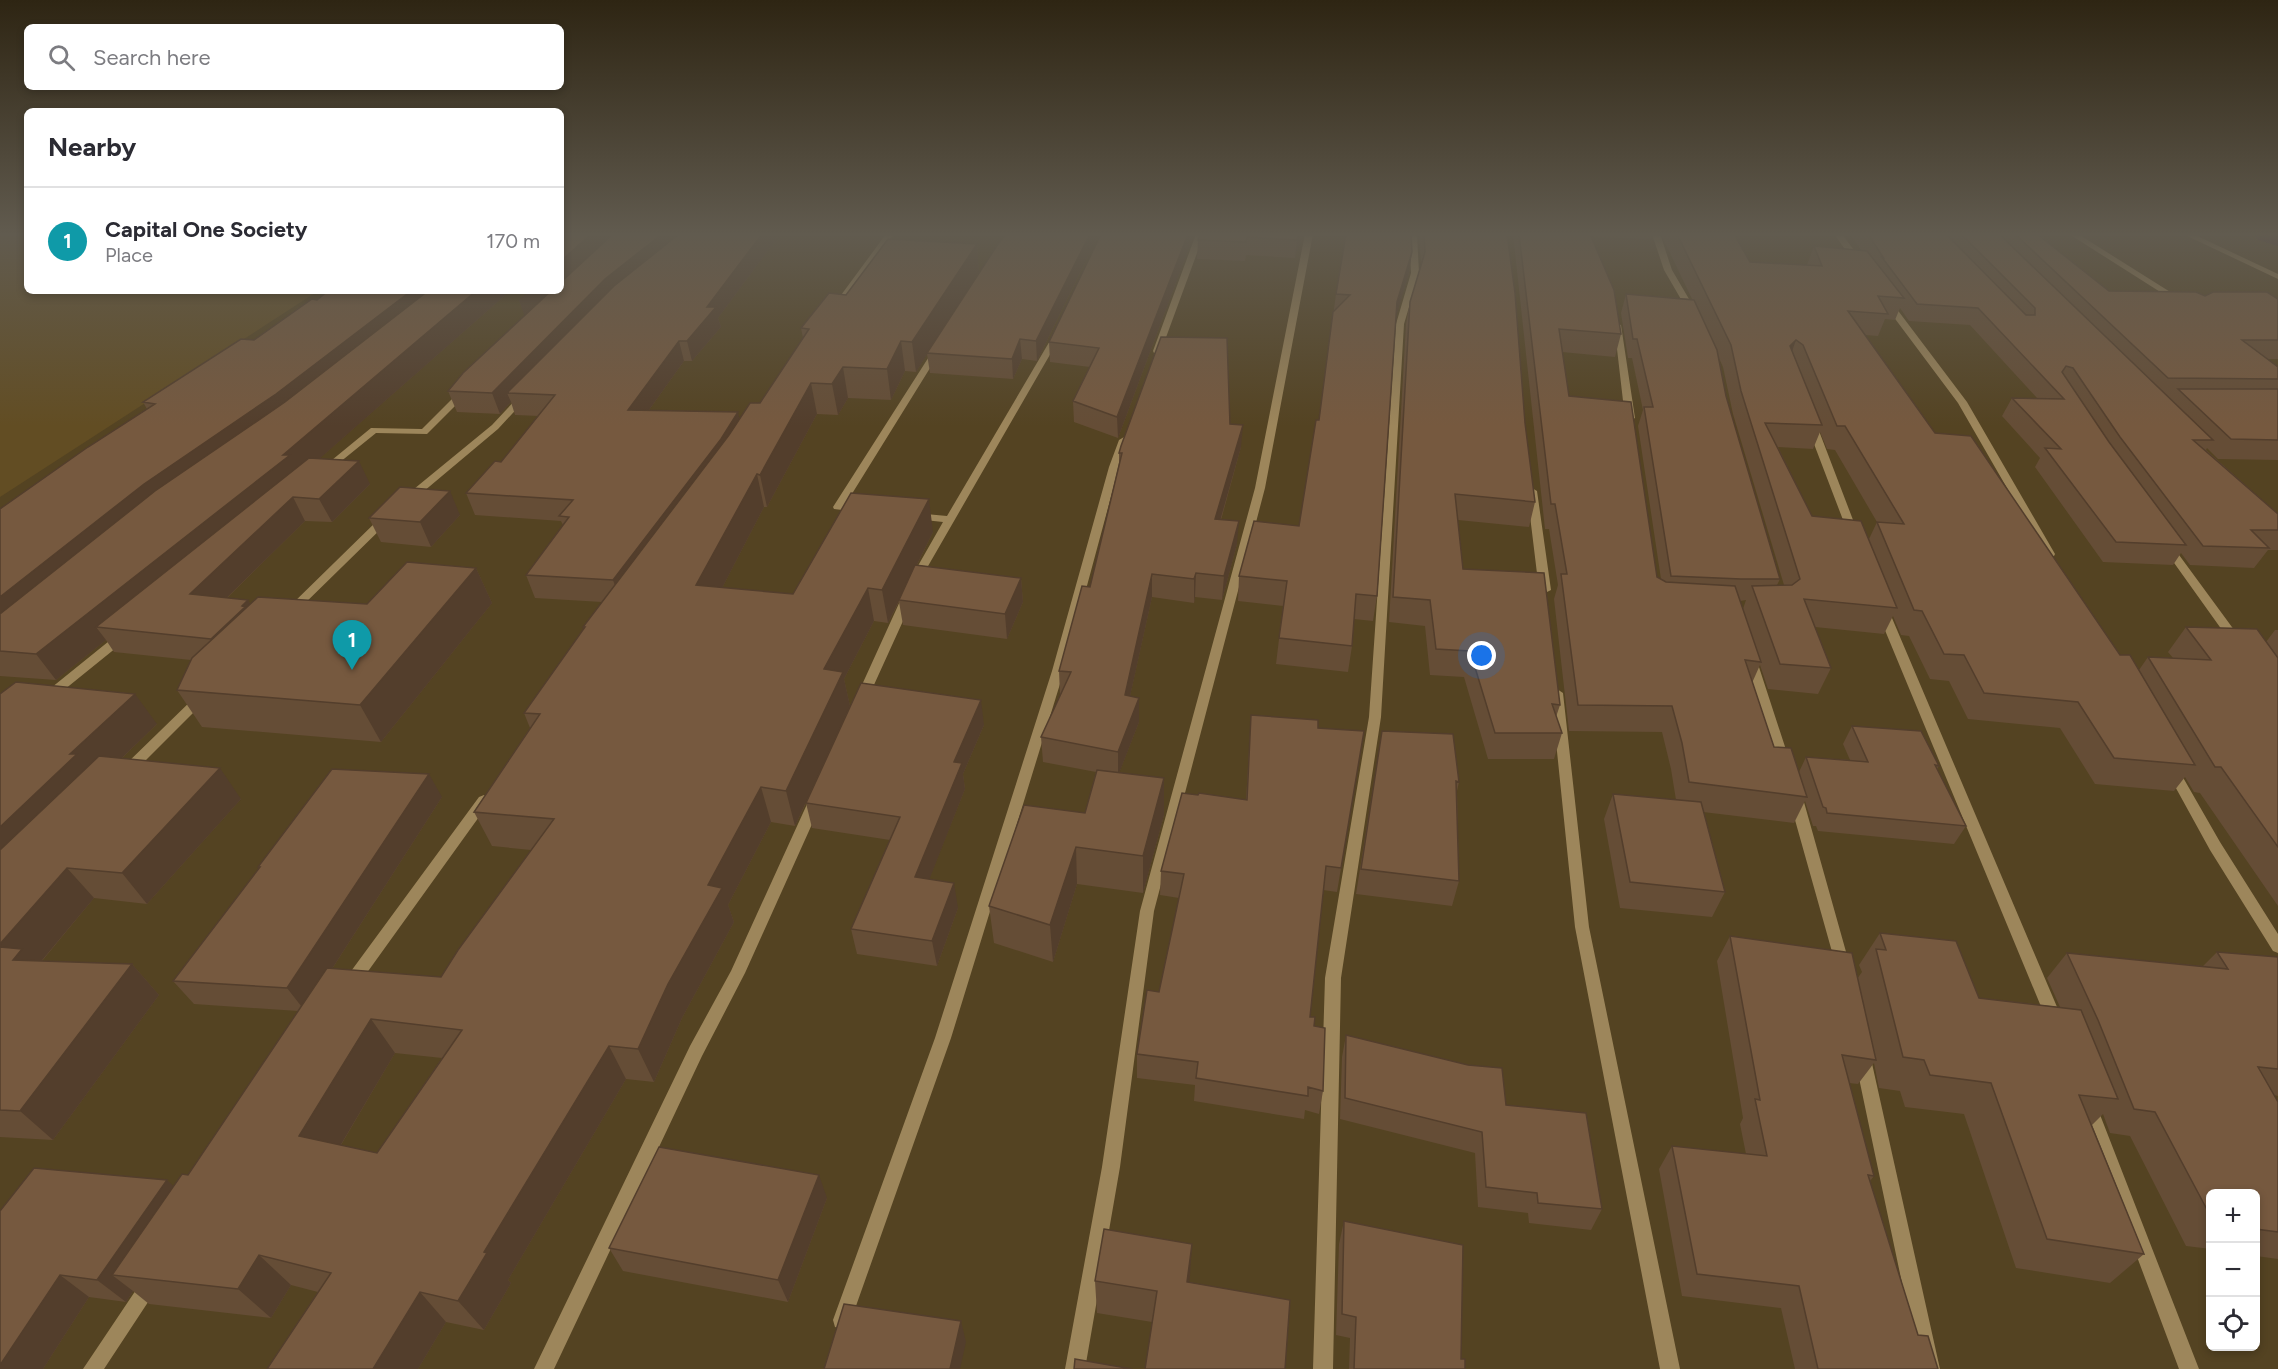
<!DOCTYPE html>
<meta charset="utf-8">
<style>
body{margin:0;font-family:Figtree,sans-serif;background:#f7f7f7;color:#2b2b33}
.controls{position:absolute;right:18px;bottom:18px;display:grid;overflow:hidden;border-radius:9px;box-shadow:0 3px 9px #0003}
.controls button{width:54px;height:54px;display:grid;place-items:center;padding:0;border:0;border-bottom:2px solid #e1e1e2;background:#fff;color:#2b2b33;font:30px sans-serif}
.you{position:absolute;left:1482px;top:656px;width:21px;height:21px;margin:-15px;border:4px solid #fff;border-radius:50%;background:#1a73e8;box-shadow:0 0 0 9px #1a73e833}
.badge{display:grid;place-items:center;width:39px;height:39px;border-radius:50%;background:#d93025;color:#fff;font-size:20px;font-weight:700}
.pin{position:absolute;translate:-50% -50px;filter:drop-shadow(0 2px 3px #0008)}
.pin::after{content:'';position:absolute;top:32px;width:21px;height:18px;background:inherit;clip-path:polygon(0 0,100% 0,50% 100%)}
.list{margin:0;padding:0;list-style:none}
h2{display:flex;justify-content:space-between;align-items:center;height:78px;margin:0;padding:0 24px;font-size:26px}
h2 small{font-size:20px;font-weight:400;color:#7c7c81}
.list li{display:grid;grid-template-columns:39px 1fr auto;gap:18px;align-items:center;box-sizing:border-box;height:108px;padding:0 24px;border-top:2px solid #e1e1e2}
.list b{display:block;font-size:22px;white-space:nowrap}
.list p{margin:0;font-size:20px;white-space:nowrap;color:#7c7c81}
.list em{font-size:20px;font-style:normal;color:#7c7c81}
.icon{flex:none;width:33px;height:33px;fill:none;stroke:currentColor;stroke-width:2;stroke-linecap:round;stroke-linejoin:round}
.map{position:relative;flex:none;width:2278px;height:1369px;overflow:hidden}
.search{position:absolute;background:#fff;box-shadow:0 3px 9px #0003;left:24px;top:24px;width:540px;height:66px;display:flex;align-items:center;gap:15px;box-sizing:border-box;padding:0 21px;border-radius:9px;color:#7c7c81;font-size:22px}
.panel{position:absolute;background:#fff;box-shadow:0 3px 9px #0003;left:24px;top:108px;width:540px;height:186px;border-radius:9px}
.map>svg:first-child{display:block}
.built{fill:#624d23}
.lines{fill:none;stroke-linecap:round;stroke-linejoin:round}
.canal{fill:#3c1741;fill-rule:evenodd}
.street{fill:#9d865b;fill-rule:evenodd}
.wall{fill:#654d36;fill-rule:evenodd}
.shaded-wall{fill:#533e2c}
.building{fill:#76593f;stroke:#533e2c;stroke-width:1.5;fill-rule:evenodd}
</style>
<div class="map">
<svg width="2278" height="1369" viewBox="0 0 2278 1369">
<rect width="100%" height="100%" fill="#544322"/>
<path class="built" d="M0,234H27V291H318L0,497Z"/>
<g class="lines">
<path class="canal" d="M2254,234H2278V246L2258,240Z"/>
<path class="street" d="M886,234H894L839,310H833V306Z
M1196,234H1204L1161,351L1154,353L1153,351Z
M1305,234H1313L1265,488L1154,911L1120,1167L1085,1369H1065L1102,1167L1140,911L1255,488Z
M1409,234H1417L1419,273L1404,324L1381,717L1341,978L1333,1369H1313L1325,978L1369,717L1396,324L1411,273Z
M1652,234H1660L1672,270L1696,311L1695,313H1689L1664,270Z
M1834,234H1842L1862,261L1861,263H1855Z
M2069,234H2078L2183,300L2176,302Z
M2183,234H2193L2278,274V279Z
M1884,300H1890L1967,402L2055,554L2054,556L2050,557L2045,554L1958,403L1884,304Z
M1614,323L1621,325L1635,418L1630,421L1625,418Z
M1055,336L1059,339L920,580H912L911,578L943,522L915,519L910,516L915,513L947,516L1051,339Z
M936,349L940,352L845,505L859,506L864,509L859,512L834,509L833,507L932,352Z
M465,388L469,391L468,393L427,434L376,433L329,471H323L321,469L371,428L422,429L462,389Z
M522,395L526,398L525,400L498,429L411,502H403V498L492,425L519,396Z
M1811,420L1816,423L1858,533L1857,535H1849L1848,533L1806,423Z
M1124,437L1129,440L1119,467L1064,671L951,1038L851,1320L849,1327L842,1329L835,1327L833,1320L935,1038L1052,671L1109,467L1119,440Z
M1532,488L1537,491L1551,590L1545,593L1539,590L1527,491Z
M385,516L389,517L390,519L389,521L296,612H288L286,610L288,608L381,517Z
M2167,543L2171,544L2240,638L2242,641L2240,644H2232L2162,546Z
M907,596L913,599L868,698L866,701H858L856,698L901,599Z
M1883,607L1889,611L2063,1021L2060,1026L2055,1028L2050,1026L2047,1021L1877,611Z
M123,632L127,633L129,636L127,639L54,698H46L44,695L46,692L119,633Z
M1751,657L1757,661L1790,762L1789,765H1779L1778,762L1745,661Z
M1557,689L1563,693L1589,927L1680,1369H1660L1575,927L1551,693Z
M200,695L204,696L206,699L204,702L132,774H122L121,771L122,768L196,696Z
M2172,765L2177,767L2220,842L2278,934V953L2273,951L2210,850L2166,770L2167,767Z
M1795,790L1800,792L1802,795L1850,966L1848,970L1843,972L1838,970L1836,966L1788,795L1790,792Z
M484,795L489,797L491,800L489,803L356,988L351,989L346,988L343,983L346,978L479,797Z
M815,797L820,799L822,802L745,973L702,1056L554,1369H534L690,1046L731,971L808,802L810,799Z
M1863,1052L1869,1054L1871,1059L1940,1369H1920L1855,1059L1857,1054Z
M2089,1099L2095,1102L2097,1107L2199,1369H2179L2081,1107L2083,1102Z
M150,1275L156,1278L159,1284L156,1290L104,1369H83L144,1278Z"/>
</g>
<path class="wall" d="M561,234H668L670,242L679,234H780L718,318L721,327L692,361H684L649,410L740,419L760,403L803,338L801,328L846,295L977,244L979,272L1006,234H1099L1037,361L1022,359L1013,379L930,373L927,354L916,372L905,371L891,400L848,398L838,415L817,414L767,507H764L722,588L793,594L933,532L917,565L1021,578L1023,602L1007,639L903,625L899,602L888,623L874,621L844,679L850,706L984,725L963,774L965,789L929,879L958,908L937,966L857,954L851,929L890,840L812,828L806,803L795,826L771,822L728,905L734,922L682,1018L654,1082L626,1079L508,1280L511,1283L484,1330L446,1322L418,1369H267L318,1292L291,1285L271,1318L149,1304L133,1291L126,1302L89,1297L43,1369L0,1211L167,1180L173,1187L188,1175L298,1011L194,1004L173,981L259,868L258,867L442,797L332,969L441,977L531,850L492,846L474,812L530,728L524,713L584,629L583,627L602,602L535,598L526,575L563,525L561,521L475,515L466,493L501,462L539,416L515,415L511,402L500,414L457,412L448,391L525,316L519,300L561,291ZM395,1053L442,1058L377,1153L341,1145Z
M1194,234L1118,438L1074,422L1073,401L1090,367L1050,362L1049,342Z
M1200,234H1302L1295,258L1246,255L1245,261L1197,259L1198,240Z
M1419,234H1507L1525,423L1535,502L1529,527L1458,520L1463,569L1560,705L1556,717L1562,733L1554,759H1488L1464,677L1430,675L1425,626L1389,622L1406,324L1410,302L1421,264Z
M1513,234H1590L1621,334L1615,357L1562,352L1569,396L1657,577L1661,579L1638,426L1643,410L1632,358H1628L1621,313L1626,294L1692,299L1661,234H1734L1750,262L1807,265L1814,246L1861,250L1850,234H2037L2109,291L2278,299V359H2267L2278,367V460L2218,459L2207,448L2206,450L2278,514V550H2268L2254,568L2190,565L2181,553L2173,565L2103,562L2035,467L2040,458L2002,416L2012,398H2037L1970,325L1909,321L1900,308L1895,320L1885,319L1878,336L1865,335L1935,433L2120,655L2139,670L2148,657L2173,658L2168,652L2186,627L2266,642L2275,630H2278V906L2200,793L2194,792L2185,777L2174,791L2095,784L2060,728L1968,719L1949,681L1930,679L1909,636L1901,635L1893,616L1884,634L1815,627L1831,668L1818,694L1768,689L1760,665L1752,683L1774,747L1799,772L1806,757L1850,760L1843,744L1852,726L1939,766L1937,769L1966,826L1954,844L1818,831L1816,826H1813L1805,801L1794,823L1703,812L1725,892L1712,917L1620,908L1604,819L1613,794L1676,800L1671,769L1662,732L1569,731L1554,599L1558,585L1549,529H1545ZM1719,358L1723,367L1733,414L1784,585H1777L1780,579L1726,396ZM1820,432L1827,449L1835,450L1877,522L1869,539L1812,516L1778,447L1813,449ZM1746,600L1743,609L1740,601Z
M1591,234H1652L1651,239L1593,237Z
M1412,252L1409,273L1396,316L1377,596L1373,621L1354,619L1352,646L1348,672L1276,664L1283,606L1238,601L1239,576L1299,526L1319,420L1336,294Z
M328,291H510L320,458L370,484L332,522L305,521L227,598L248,600L250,604H367L476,568L492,603L381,742L202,727L177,690L191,660L114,652L106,640L56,680L0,676V651L147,409L143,402L254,340L317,300Z
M1230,424L1241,447L1221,520L1237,544L1222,600L1195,597L1194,603L1152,597L1130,696L1139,722L1119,773L1164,815L1143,893L1077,884L1053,962L994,943L989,906L1085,813L1096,772L1043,762L1041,737L1061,695H1060L1059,671L1090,587L1119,463V453Z
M460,515L431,547L381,542L369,518Z
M0,694L157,724L121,759L241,799L147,904L94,898L42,961L132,964L159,995L53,1140L0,1137Z
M1251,715L1318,728L1364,731L1337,892L1323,890L1310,1017L1314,1026L1323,1091L1319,1114L1305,1110L1304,1119L1194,1101L1195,1085L1137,1078V1054L1159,992L1179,898L1160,895L1161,871L1246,800Z
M1382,731L1459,782L1457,791L1459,881L1452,906L1356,894Z
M1880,933L1979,998L2060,1007L2047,978L2067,953L2203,966L2217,952L2278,957V1096L2274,1095L2278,1102V1259L2256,1256V1194H2211V1249L2186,1246L2130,1136L2110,1133L2103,1114L2092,1125L2144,1254L2110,1283L2016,1268L1964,1114L1905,1107L1900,1091L1879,1088L1874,1063L1858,1084L1849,1083L1874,1176L1870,1181L1918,1335L1938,1369H1795L1781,1308L1682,1296L1659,1169L1672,1146L1746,1154L1740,1124L1743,1118L1717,961L1730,936L1857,979L1862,972L1859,965Z
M1346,1035L1506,1105L1602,1209L1591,1230L1529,1223L1528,1213L1478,1207L1475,1153L1340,1119L1342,1057Z
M827,1198L788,1302L623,1271L609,1248Z
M1344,1221L1461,1359L1465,1369H1349L1350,1338L1336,1335L1339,1244Z
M1192,1244L1152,1322L1097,1313L1095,1281Z"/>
<path class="shaded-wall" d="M591,234H622L561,289V261Z
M662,234H668L671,249L507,393L511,402L500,414L492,393L605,279Z
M762,234H780L718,318L721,327L692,361L687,341L707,307Z
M1090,234H1099L1037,361L1036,341Z
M1188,234H1194L1118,438L1117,417Z
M1298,234H1302L1295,258L1297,240Z
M977,244L979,272L916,372L912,342Z
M1412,252L1409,273L1394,324L1397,302Z
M411,291H448L0,639V597L144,484Z
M476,291H510L301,475L96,627L106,640L56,680L36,654L283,455Z
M529,291H559L527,323L519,300Z
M1020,339L1022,359L1013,379L1012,359Z
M1796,340L1788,363L1790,346Z
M679,341L684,361L634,431L628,410Z
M901,341L905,371L891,400L887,369Z
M843,367L848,398L838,415L832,384Z
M811,383L817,414L767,507L760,475Z
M738,412L743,434L621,603L613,580Z
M1243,425L1241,447L1214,542L1215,519Z
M359,461L370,484L332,522L319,499Z
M757,474L764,507L706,619L696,585Z
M450,491L460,515L431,547L420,522Z
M293,497L305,521L205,619L190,594Z
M929,499L933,532L888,623L882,590Z
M1239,521L1237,544L1222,600L1224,576Z
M476,568L492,603L381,742L360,705Z
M1196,573L1195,597L1194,603V579Z
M1152,574V597L1125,719V695Z
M1021,578L1023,602L1007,639L1005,614Z
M868,588L874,621L844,679L850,706L795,826L786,791L824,669Z
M248,600L263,625L227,664L211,639Z
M135,694L157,724L98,781L0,885V827L70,754Z
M1139,698V722L1118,776V752Z
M981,700L984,725L963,774L965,789L920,903L915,877L954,762Z
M220,768L241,799L147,904L122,873Z
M429,774L442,797L305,1011L287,988Z
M1164,778V815L1143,893V856Z
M761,787L771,822L728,905L734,922L682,1018L654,1082L638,1049L708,885Z
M1076,847L1077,884L1053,962L1050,925Z
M67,868L94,898L38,965L43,990L0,950V944Z
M954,883L958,908L937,966L932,941Z
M132,964L159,995L53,1140L20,1111Z
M371,1019L395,1053L327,1168L299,1136Z
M609,1046L626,1079L508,1280L511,1283L484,1330L458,1301L484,1252Z
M819,1175L827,1198L788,1302L778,1280Z
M167,1180L192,1204L112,1275L133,1291L126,1302L97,1280Z
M1192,1244L1190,1276L1185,1313L1187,1282Z
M259,1255L291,1285L271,1318L238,1289Z
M60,1275L89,1297L43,1369H0V1365Z
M420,1292L446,1322L418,1369H373Z
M961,1321L966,1342L960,1369H950Z"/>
<path class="building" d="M561,234H591L561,261Z
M613,234H662L605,279L492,393L448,391L463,373L551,291H561V282Z
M679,234H762L707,307H716L687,341H679L628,410L738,412L721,439L613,580L526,575L569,517L559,516L573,500L466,493L495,461L501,462L555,395L507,393L614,286Z
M1006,234H1090L1036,341L1020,339L1012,359L927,353L998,244Z
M1101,234H1188L1117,417L1073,401L1099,348L1049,342Z
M1200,234H1298L1297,240L1247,237L1246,242L1198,240Z
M1346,234H1411L1412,252L1397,302L1377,596L1356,594L1352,646L1279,638L1287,581L1239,576L1254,521L1299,526L1316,420H1319L1333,312L1350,295L1336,294Z
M1424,234H1507L1515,293L1525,423L1535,502L1455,494L1463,569L1544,573L1560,705L1552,704L1562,733H1495L1470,651L1436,649L1430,600L1393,597L1410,302L1425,252Z
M1519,234H1590L1614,290L1621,334L1559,329L1569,396L1631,402L1657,577L1666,582L1735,586L1761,662L1745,660L1774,747L1791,748L1807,797L1689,782L1682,743L1672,706L1578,705L1561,574H1567L1555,504H1551Z
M1677,234H1734L1750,262L1822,266L1814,246L1867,251L1904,298L1878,296L1888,314L1848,311L1935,433L1971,436L2120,655H2130L2195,765L2114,758L2078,702L1984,693L1964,655L1944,654L1922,611L1914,610L1877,522L1904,524L1845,426H1837L1803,345L1796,340L1790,346L1822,425L1765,423L1812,516L1861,521L1897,608L1804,599L1831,668L1780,664L1752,586L1792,585L1800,579L1741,391L1731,345Z
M1868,234H1946L2026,315H2035V308L1961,234H1999L2213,440H2193L2278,514V530H2251L2269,548L2203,546L2120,437L2073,368L2066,366L2062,372L2109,442L2186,545L2116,542L2045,448L2061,449L2012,398L2064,399L1978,308L1917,304L1881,256L1883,257Z
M2015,234H2037L2109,291L2196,292L2205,296L2213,292H2267L2278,299V340H2242L2278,367V379L2168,378Z
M888,239L977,244L912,342L901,341L887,369L843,367L832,384L811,383L760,475L757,474L696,585L793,594L851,493L929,499L882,590L868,588L824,669L843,672L786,791L761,787L708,885L722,888L668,984L638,1049L609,1046L484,1252L487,1253L458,1301L420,1292L373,1369H267L331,1273L259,1255L238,1289L112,1275L182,1174L188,1175L327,968L441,977L458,950L554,819L474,812L540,714L524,713L585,627H583L729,435L750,403H760L809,329L801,328L829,293L846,295ZM371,1019L462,1030L377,1153L299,1136Z
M328,291H411L276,394L144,484L0,597V509L88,447L155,404L143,402L241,339L254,340L312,299L317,300Z
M428,291H476L283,455H290L36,654L0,651V614L155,491L285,402Z
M1626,294L1694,300L1717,350L1726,396L1780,579H1741L1671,576L1644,407H1653L1637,339H1633Z
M1161,337L1227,338L1230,424L1243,425L1215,519L1239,521L1224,576L1196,573L1194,579L1152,574L1125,695L1139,698L1118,752L1041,737L1071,672L1059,671L1082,586L1090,587L1122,453H1119L1121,446Z
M2178,389H2278V440L2231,439Z
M309,458L359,461L319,499L293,497L190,594L248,600L242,606L245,607L211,639L96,627Z
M400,487L450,491L420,522L369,518Z
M407,562L476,568L360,705L177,690L192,658L258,597L367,604Z
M915,565L1021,578L1005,614L899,600Z
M2186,627L2257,629L2278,658V847L2221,767H2215L2148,657L2211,660Z
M16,682L135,694L70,754H77L0,827V694Z
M861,683L981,700L954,762L962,763L915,877L954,883L932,941L851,929L900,817L806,803Z
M1251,715L1318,720V728L1364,731L1341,868L1326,866L1310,1017H1315L1314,1026L1325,1028L1323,1091L1308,1087V1096L1196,1078L1198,1062L1137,1054L1147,990L1159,992L1184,874L1161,871L1182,793L1198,795L1199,793L1247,800Z
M1852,726L1921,731L1939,766L1935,765L1966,826L1827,813L1826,808L1823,807L1806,757L1868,762Z
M1382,731L1453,734L1459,782L1456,781L1459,881L1361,869Z
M99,756L220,768L122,873L67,868L0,944V850Z
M332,769L429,774L287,988L173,981L260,867H258Z
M1097,770L1164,778L1143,856L1076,847L1050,925L989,906L1024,805L1085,813Z
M1613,794L1701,802L1725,892L1630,882Z
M1880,933L1956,941L1979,998L2081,1010L2118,1099L2079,1095L2144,1254L2047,1239L1991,1083L1930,1075L1924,1060L1903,1057L1876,949L1886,950Z
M1730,936L1852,953L1876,1060L1842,1055L1874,1176L1868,1175L1918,1335L1928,1336L1938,1369H1818L1799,1286L1697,1274L1672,1146L1767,1156L1755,1099L1760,1100Z
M0,947L22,949L13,960L132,964L20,1111L0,1110Z
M2217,952L2278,957V1069L2258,1067L2278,1102V1232L2256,1229V1194H2211V1217L2155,1112L2134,1109L2098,1020L2067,953L2228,969Z
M1346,1035L1468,1065L1502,1068L1506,1105L1586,1113L1602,1209L1538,1203L1537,1193L1486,1187L1482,1132L1345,1098Z
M659,1147L819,1175L778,1280L609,1248Z
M34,1168L167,1180L97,1280L60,1275L0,1365V1211Z
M1344,1221L1463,1245L1461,1359H1465V1369H1354L1356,1317L1342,1314Z
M1104,1229L1192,1244L1187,1282L1290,1300L1285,1369H1145L1157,1291L1095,1281Z
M844,1304L961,1321L950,1369H824Z
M1075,1359L1132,1369H1074Z"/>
<linearGradient id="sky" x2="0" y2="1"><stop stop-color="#2e2513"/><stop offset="0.55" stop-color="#615b4f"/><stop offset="1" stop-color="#615b4f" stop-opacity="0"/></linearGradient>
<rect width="2278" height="426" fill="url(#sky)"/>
</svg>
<div class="controls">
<button>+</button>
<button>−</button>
<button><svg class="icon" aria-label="locate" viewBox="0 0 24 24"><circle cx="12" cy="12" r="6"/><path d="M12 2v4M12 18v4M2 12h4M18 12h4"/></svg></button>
</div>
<div class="you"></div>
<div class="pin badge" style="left:352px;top:670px;background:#0f9aa8">1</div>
<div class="search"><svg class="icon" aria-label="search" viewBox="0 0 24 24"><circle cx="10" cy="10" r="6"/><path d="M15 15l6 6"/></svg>Search here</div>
<section class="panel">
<h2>Nearby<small></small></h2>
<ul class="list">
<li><span class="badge" style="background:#0f9aa8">1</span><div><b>Capital One Society</b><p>Place</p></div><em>170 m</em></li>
</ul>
</section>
</div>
